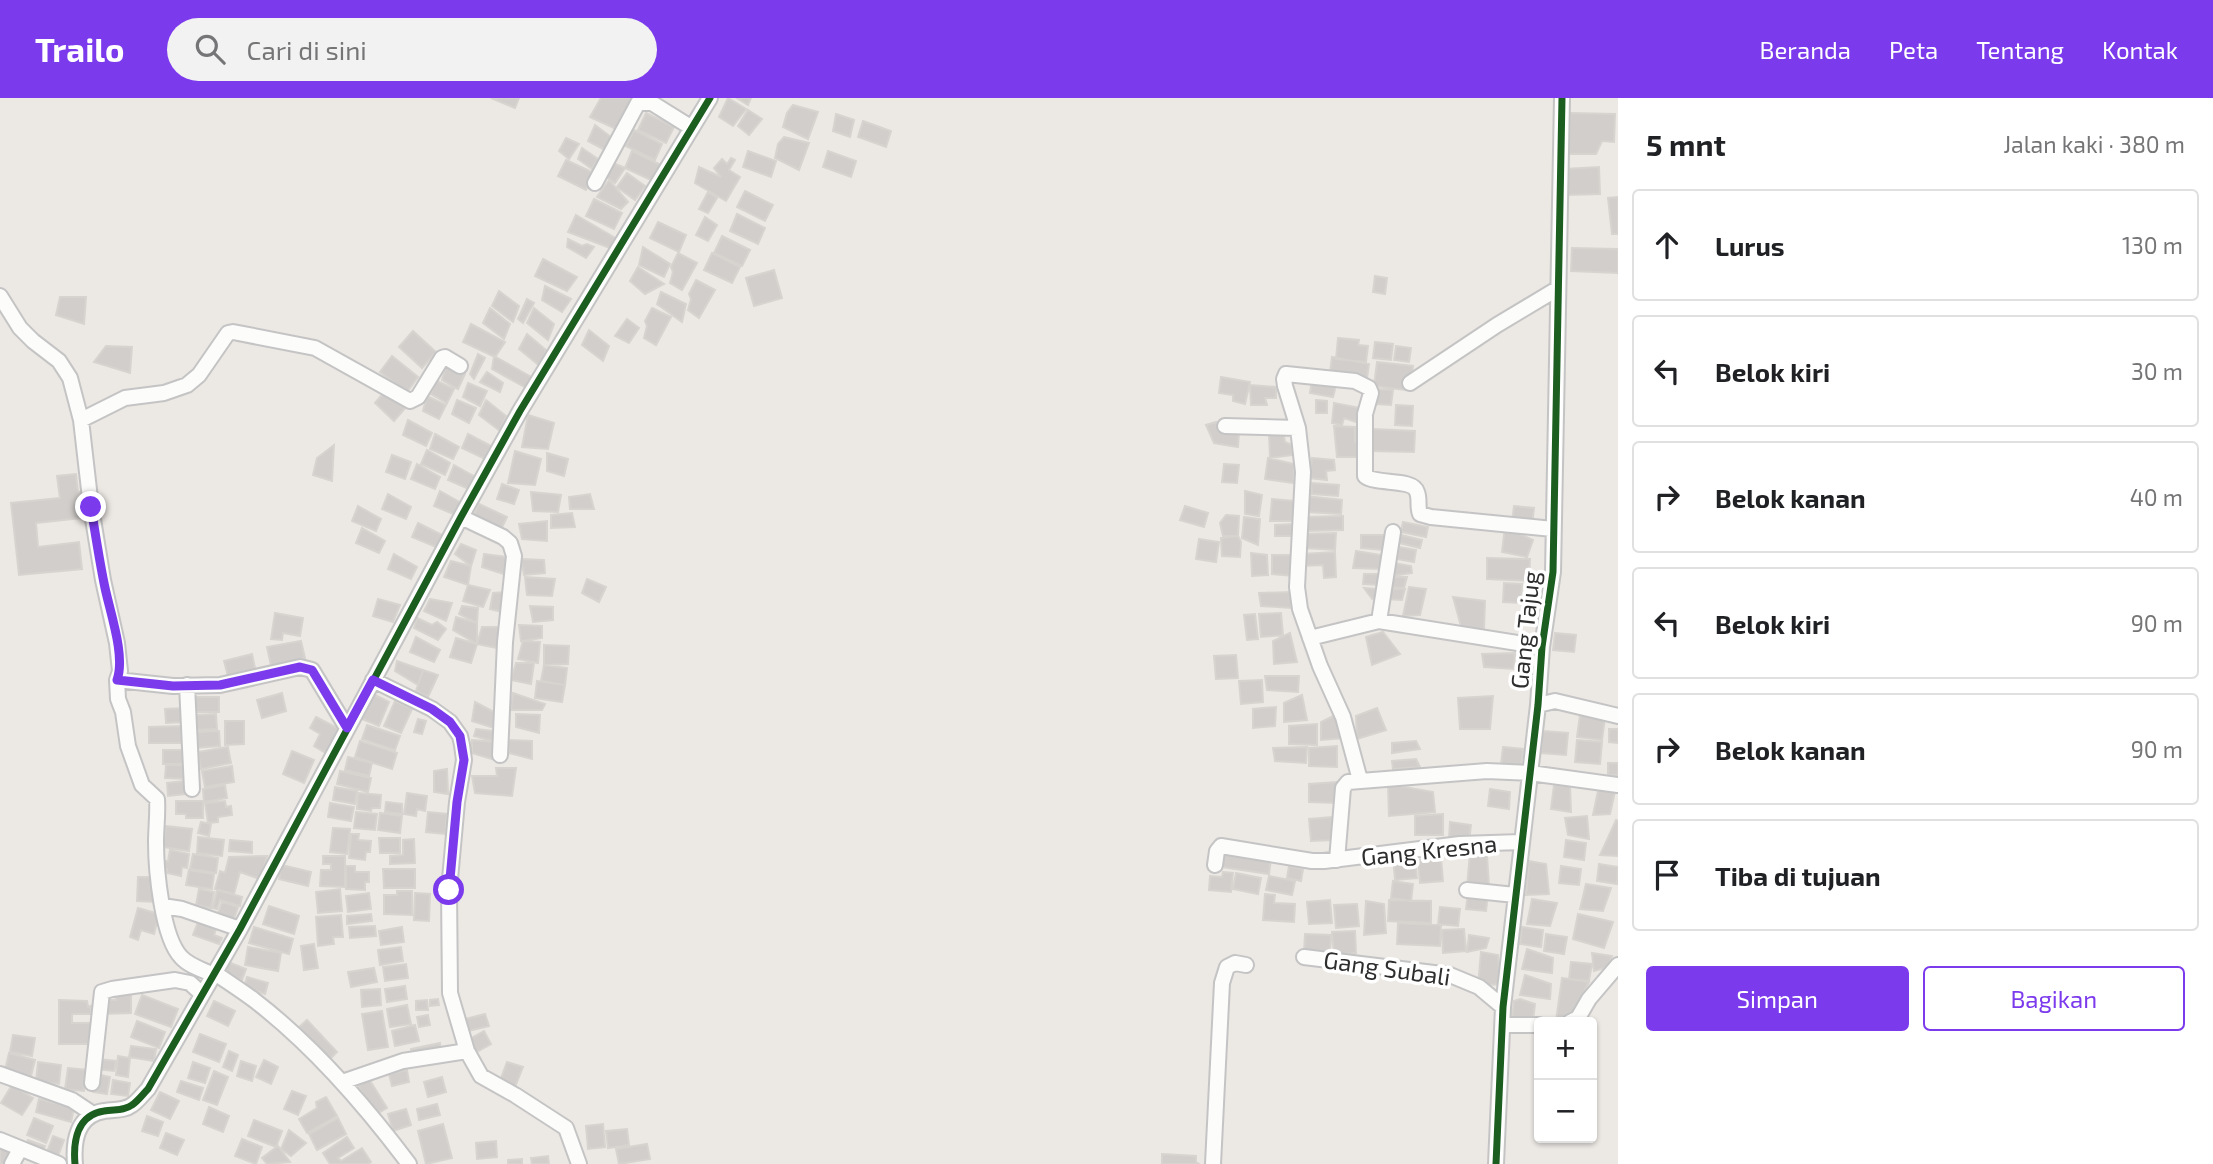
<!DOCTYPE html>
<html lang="id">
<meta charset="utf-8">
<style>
body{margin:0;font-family:"Exo 2",sans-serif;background:#f2f2f2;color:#202124}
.controls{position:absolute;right:21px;bottom:21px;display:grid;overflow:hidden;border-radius:7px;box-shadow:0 2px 5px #0004}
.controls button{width:63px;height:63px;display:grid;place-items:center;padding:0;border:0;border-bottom:2px solid #e0e0e0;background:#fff;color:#202124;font:35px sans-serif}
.stop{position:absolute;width:21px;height:21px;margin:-16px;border:5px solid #7c3aed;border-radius:50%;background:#fff}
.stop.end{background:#7c3aed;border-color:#fff;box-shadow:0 2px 7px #0008}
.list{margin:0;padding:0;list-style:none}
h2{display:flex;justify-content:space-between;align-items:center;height:91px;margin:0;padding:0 28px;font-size:30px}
h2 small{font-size:23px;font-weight:400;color:#757577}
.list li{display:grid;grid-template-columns:46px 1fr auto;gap:21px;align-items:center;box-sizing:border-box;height:112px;margin:0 14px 14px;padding:0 14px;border:2px solid #e0e0e0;border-radius:7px}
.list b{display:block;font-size:26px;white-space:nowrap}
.list em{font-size:23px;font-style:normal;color:#757577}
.actions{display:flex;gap:14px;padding:21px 28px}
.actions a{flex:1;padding:16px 0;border:2px solid #7c3aed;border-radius:7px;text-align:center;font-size:24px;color:#7c3aed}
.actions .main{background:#7c3aed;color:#fff}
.icon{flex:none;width:38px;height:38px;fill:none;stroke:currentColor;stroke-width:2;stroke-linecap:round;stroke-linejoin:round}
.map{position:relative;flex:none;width:1618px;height:1066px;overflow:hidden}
header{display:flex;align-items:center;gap:42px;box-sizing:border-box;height:98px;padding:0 35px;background:#7c3aed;color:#fff}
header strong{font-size:33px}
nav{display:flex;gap:38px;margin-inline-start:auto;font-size:24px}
.search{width:490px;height:63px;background:#f2f2f2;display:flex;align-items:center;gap:18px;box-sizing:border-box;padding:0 24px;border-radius:38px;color:#757577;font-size:26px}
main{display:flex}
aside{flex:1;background:#fff}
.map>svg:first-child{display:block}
.building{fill:#d1cecb;stroke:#d7d4d0;stroke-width:2}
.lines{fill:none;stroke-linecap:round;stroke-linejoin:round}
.minor-casing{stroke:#c5c4c5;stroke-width:18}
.minor{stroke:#fcfcfb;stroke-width:14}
.cycleway-casing{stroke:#fff;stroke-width:11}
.cycleway{stroke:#1b5e20;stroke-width:7}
.route{stroke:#7c3aed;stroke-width:9}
.labels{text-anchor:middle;stroke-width:7;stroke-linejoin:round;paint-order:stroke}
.street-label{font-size:24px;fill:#2e2e2e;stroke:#fff}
</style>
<header>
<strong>Trailo</strong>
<div class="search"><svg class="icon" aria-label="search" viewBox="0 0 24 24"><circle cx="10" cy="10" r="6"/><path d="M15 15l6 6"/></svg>Cari di sini</div>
<nav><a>Beranda</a><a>Peta</a><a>Tentang</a><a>Kontak</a></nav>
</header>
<main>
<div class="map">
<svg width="1618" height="1066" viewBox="0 0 1618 1066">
<rect width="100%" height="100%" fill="#ece8e4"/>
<path class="building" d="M491,0H519L515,10Z
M601,0H633L618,32L590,19Z
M728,0L746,11L733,28L719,19Z
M737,0H751L748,7Z
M793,7L818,14L808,41L783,29L787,15Z
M748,12L762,21L749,37L738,28Z
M646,15L674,29L666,45L638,32Z
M1570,15L1615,16L1614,44L1602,43L1596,56H1569Z
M836,16L854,22L850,39L833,33Z
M863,23L891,33L886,49L858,39Z
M595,27L611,39L605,52L588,43Z
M634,32L662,46L655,62L626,48Z
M784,39L809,45L799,72L775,60L778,46Z
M566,40L579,46L569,61L559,53Z
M582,50L598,61L592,71L578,61Z
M632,53L661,67L653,83L625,70Z
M748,53L776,63L771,79L743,69Z
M828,53L856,63L851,79L823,69Z
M731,60L735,62L729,72L740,79L726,103L695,85L699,69L721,79L714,70L722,61L727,66Z
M566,62L594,75L586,92L558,78Z
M611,64L625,70L615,85L604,77Z
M1599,69L1600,96L1566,97L1565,71Z
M627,75L645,88L635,102L617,89Z
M609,82L628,104L621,111L597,99Z
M745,93L773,107L765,123L737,109Z
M708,94L717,100L708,115L699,111Z
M1618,99V136H1612L1608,100Z
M594,101L622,115L614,131L586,118Z
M737,116L765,130L758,146L730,133Z
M576,117L617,141L610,150L568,134Z
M705,119L717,127L708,143L696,137Z
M658,124L686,137L679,154L650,140Z
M722,138L750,152L742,168L714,155Z
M568,141L582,148L587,146L594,149L586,160L567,149Z
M643,149L670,166L664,179L639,167Z
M1572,150L1618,151V175L1571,173Z
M678,155L697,165L682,192L670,185L673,174L671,169Z
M712,155L740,169L732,185L704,172Z
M543,161L577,179L567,193L535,178Z
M638,169L664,186L645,196L630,183Z
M774,172L782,200L754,208L746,180Z
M1375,178L1387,180L1385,196L1373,194Z
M696,182L715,192L699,220L688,212L691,201L689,196Z
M545,188L571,201L562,214L542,202Z
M499,193L519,208L513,224L492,208Z
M661,194L686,206L682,224L657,206Z
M60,199H86L84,226L56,217Z
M527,201L534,205L523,225L518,221Z
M490,210L510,226L504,241L483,225Z
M534,210L554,226L548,242L527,225Z
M652,210L671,219L656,247L644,240L647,228L645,223Z
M627,221L639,230L629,245L615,238Z
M471,226L505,244L495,259L463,244Z
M589,232L609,248L603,263L582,247Z
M413,233L436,254L422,270L399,249Z
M527,236L546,252L540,268L519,251Z
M1338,240L1359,242L1358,247L1368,248L1366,264L1336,261Z
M1375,244L1393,246L1391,262L1373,260Z
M106,248L132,249L130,275L94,264Z
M1396,248L1411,250L1409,264L1394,262Z
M478,256L485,260L474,281L470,276Z
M392,258L418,279L407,294L380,274Z
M494,258L535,281L528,291L492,271Z
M1332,259L1369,266L1367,280L1330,275Z
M1377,264L1413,268L1411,283H1406L1405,292L1374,288Z
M446,268L465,276L458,291L442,282Z
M487,274L503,285L500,294L480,284Z
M1221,279L1250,284L1245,306L1233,303V297L1219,295Z
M435,282L454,291L447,305L431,296Z
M1312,282L1336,287L1333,299L1310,295Z
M468,285L487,293L480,308L463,299Z
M1250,287L1276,289V300H1265L1267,307H1251Z
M1377,291L1393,292L1391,307L1376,306Z
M386,292L406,309L394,323L375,305Z
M427,298L446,307L439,321L423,313Z
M457,302L476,310L469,325L452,316Z
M486,302L506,318L500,333L479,317Z
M1316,302L1327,303V315H1316Z
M1334,305L1365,311L1362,326L1344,320L1342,327L1332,325Z
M1396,307L1413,308L1412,328L1395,327Z
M528,317L554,325L548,351L522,349Z
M408,322L432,335L426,348L403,337Z
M1216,324L1219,333H1239L1238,349L1214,345L1206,327Z
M1334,328L1355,329V344H1361L1360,359H1337Z
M1372,331L1415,333L1414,354L1371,353Z
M1283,333L1285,344L1292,347L1293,357L1270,360L1269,335Z
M435,336L459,349L453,361L430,351Z
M468,336L491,348L485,361L462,350Z
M334,347L332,383L313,377L317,360Z
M427,352L450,365L445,377L421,366Z
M515,353L541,361L535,387L508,385Z
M547,355L568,361L564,378L547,373Z
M392,357L411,364L405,381L386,374Z
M1268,360L1294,366V385L1265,381Z
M1312,360L1334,362L1335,372L1326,373L1327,382L1310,380Z
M417,366L440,379L435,391L411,381Z
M1224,366L1239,367L1237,385L1222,384Z
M454,367L477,380L471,392L448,382Z
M76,376L78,394L87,393L90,419L36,425L38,449L79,444L82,471L19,477L11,405L60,400L57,378Z
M1311,385L1339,387L1338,398L1312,396Z
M502,386L519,392L514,406L497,401Z
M440,393L463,406L458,418L434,408Z
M1245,393L1262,397L1259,418L1245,416Z
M531,394L561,397L558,414L533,413Z
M388,396L411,409L406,421L382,411Z
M590,396L594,411H570L569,399Z
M1305,398L1342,402L1341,416L1306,414Z
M1272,401L1294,403V423H1270Z
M479,406L507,419L499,436L471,423Z
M358,408L381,421L376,433L352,423Z
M1185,408L1208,415L1204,429L1180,422Z
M1514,408L1534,410L1532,427L1512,424Z
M572,415L575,429L551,430V417Z
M1226,417L1239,418L1238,438H1223L1220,425Z
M1343,418V432L1305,433L1304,419Z
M1244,419L1260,421L1258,447L1242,440Z
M547,423V443L522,441L519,426Z
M1403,424L1428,429L1426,439L1401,434Z
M418,425L442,437L436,449L412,439Z
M1294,426V438H1275V427Z
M1505,429L1533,442L1527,459L1502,454Z
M362,430L385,443L379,455L356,445Z
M1336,435L1335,452L1305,450L1303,436Z
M1361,437H1386L1384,452L1361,450Z
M1401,437L1422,442L1420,450L1399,445Z
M1238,438L1241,444L1240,459L1222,458L1221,440Z
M1199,441L1219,444L1216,464L1196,461Z
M461,446L476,452L471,468L455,456Z
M1399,449L1416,452L1414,464L1397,461Z
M1356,453L1387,458L1381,471L1353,470Z
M1335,454L1336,479L1324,480L1323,467L1303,468L1302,456Z
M1251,455L1267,457L1268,477L1252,478Z
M394,456L417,469L411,481L388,471Z
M484,456L506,459L507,477L482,469Z
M1272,457H1295L1293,478L1272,476Z
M1487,460L1530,461L1529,483L1487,481Z
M521,461L544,462L545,475L524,477Z
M451,463L471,468L468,487L444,479Z
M1394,465L1411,468L1412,475L1392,478Z
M1364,476H1383L1380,487L1363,486Z
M525,479L555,481L552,498L527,497Z
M1388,479H1407L1404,490L1387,489Z
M587,481L606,489L599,504L582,495Z
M1504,485L1522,486L1521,505L1503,504Z
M468,487L490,492L483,509L463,503Z
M1409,489L1426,491L1420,517L1403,518Z
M1364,490L1377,491V500L1372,501Z
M1386,491H1405L1402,502L1385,501Z
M506,494L502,514L490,511L493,495Z
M1292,494L1291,510L1261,508L1259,495Z
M1453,499L1485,503L1484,531L1462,532Z
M378,501L400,507L393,524L373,518Z
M430,501L452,505L446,523L424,513Z
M462,508L478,510L477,525L459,516Z
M530,508L553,509V522L533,524Z
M275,515L303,520L300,538L283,535L282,542L271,541Z
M1281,515L1283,537L1261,539L1259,516Z
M1255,516L1258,541L1247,542L1244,517Z
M456,519L477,525V546L453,532Z
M417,520L432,527L437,524L446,531L438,542L414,530Z
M519,527L542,528V540L521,543Z
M482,529H499L497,550L477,546Z
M1383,534L1400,556L1372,567L1366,539Z
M1290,535L1297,564L1274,566L1273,543Z
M1555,535L1576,537L1574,554L1553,552Z
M416,539L440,552L434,564L410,554Z
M456,540L477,546L471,565L450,559Z
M301,543L305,560L287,564V568L272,572L267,549Z
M523,543L540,544L538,565L518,561Z
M544,547L569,548L568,566L544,567Z
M1515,555L1514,571L1484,569L1482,556Z
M252,556L256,575L229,582L224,563Z
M1236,557L1238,580L1216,581L1214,558Z
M397,563L423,572L418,587L395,573Z
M516,565H534L531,586L511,582Z
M544,567L567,570L565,587L541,583Z
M423,572L438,577L428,599L416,593Z
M1265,578H1299L1298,594L1267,592Z
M1262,582L1263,604L1241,606L1239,583Z
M537,583L565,587L562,604L535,600Z
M282,595L286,613L262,620L257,602Z
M513,595L545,606L542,612H511Z
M373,596L389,604L379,628L362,621Z
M1302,597L1307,622L1284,624V605Z
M1493,598L1490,631H1460L1458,600Z
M193,599H219V614H193Z
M395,603L412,611L401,635L384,628Z
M475,604L498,616L497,631L472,623Z
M1276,609L1275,628L1253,630V611Z
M185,610L186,624L166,625L165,611Z
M1377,610L1386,632L1357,641L1356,618Z
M1339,615L1344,640L1321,642V624Z
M216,616L217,631L196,632L195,617Z
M516,616L540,617L539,635L516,629Z
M1580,617L1605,620L1602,642L1577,639Z
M316,619L339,631L326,655L314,648L320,636L310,630Z
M418,621L426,623L422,636L414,634Z
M225,623H244V646L225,647Z
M1317,626V647L1289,646V628Z
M367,627L400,638L395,652L362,641Z
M182,628L183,645H149V629Z
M476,631L493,633L496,644L474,638Z
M1609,631H1618V645L1609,644Z
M219,633L220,648L195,650L194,634Z
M1543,633L1568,635L1566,657L1541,655Z
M472,642L496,644L495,662L472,655Z
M508,642L532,643V661L509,655Z
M1577,642L1602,644L1600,666L1575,664Z
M360,643L397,655L392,671L355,659Z
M1416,643L1420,651L1392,655V645Z
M1337,648V669L1309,668V650Z
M228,649L231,665L201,671L198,654Z
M1307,649L1306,665L1275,663L1273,650Z
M1503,649L1523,651L1521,668L1501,666Z
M163,652H183V666H163Z
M292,653L314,662L304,685L283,676Z
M348,659L372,665L369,678L345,672Z
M1416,661L1420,669L1393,671L1392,663Z
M1608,665H1618V677H1608Z
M166,667H188V681L165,680Z
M232,668L234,684L205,689L202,673Z
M496,670H516L512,698L475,695L472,678H497Z
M447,671L448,696L434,694V673Z
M340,673L371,680L368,694L337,686Z
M184,683L185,696L168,698L167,685Z
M1337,684L1338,705L1309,704V686Z
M1388,686L1433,694L1435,714L1389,718Z
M225,687L227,700L204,704L203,691Z
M1554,687L1570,688L1571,714L1551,711Z
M1599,688L1616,689L1610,716L1593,717Z
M335,689L357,693L355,706L333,702Z
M1490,691L1510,694L1509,711L1488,708Z
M358,695L381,697L380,710H372L371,713L357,711Z
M407,695L427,698L425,713L417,711L416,718L404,716Z
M176,703H203V720H186V716H176Z
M225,703L226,709L231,708L232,717L218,719V724L208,725L205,705Z
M386,704L402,706V716L385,714Z
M330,705L354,709L351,723L328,719Z
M356,714L377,716L375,732L354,730Z
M428,714L447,716L445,736L426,734Z
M380,715L402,718L400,735L378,732Z
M1443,716V737H1415V718Z
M1587,718L1589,741L1568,737L1565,720Z
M1332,719L1333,742L1311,743L1309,721Z
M1616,722L1618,723V758L1600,757Z
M201,724L211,726L209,738L198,735Z
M1450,724L1471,727L1469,743L1449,741Z
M166,728L192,731L189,753L163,749Z
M333,730L350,731L347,756L330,754Z
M351,736H359L358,742L371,743L370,754H366L365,762L349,760Z
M198,739L224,742L222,758L197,755Z
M379,740H400V755H380Z
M414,741L415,765L390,766V758L403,757V742Z
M230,742L252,744V755L229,753Z
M1566,742L1586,745L1584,762L1564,759Z
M170,752L189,756L187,770L182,769L181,778L167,775V771L164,770L165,763H168Z
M1224,754L1271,761L1269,776L1221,769Z
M1470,755L1487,758L1489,787L1467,789Z
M193,756L218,760L216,775L190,771Z
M267,758L260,781L240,774L234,796L215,791L220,773L225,775L229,759Z
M323,758H345V789L320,788L321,772H331V766H323Z
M1415,758L1417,780L1395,782L1393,759Z
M1441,760L1443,783L1420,785L1418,762Z
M1529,763L1546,766L1549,796L1526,797Z
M1599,766L1618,769L1617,786L1597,783Z
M282,767L311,774L308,788L279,781Z
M346,768H355V774H369V784H365V792L346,791Z
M1289,768L1303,771L1301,783L1287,780Z
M1561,768L1581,771L1579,787L1559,785Z
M383,771H415V790H384Z
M189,772L214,776L212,791L186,787Z
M1223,774L1233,775L1231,794L1209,792L1210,778L1222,779Z
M1236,775L1261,780L1258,796L1233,791Z
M1269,778L1295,783L1292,797L1266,792Z
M138,779H157V804L137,803Z
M1393,783L1413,786L1411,803L1391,800Z
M1586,786L1611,790L1603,813L1580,811Z
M199,791L214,794L211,810L196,807Z
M340,791L342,813L318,815L316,794Z
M217,792L242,799L240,808L220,802L217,811L213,810Z
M397,793H412V817L384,816V797H397Z
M1468,794L1488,796L1486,813L1466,811Z
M369,795L371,811L348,814L346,798Z
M415,795L430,796L429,823L414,822Z
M1265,796L1275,797L1274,805L1295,806L1294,824L1263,822Z
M1532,801L1557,805L1550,828L1527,826Z
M1330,802L1332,825L1309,826L1307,804Z
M1389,802L1431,803V825L1388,823Z
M1366,803L1384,806L1386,835L1364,837Z
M222,804L238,809L233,824L217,818Z
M1357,806L1359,828L1336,830L1334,807Z
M269,808L299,818L294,836L263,826Z
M1440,809L1460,811L1458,828L1438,826Z
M138,810L159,816L154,836L141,832L138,842L130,839Z
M371,816L372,823L347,826V818Z
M1578,816L1613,824L1604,850L1573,841Z
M341,817L343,839H333L334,846L318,848L316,819Z
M198,824L216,831L214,837L222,840L219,846L193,837Z
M1398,825L1441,827L1440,848L1397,846Z
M375,828L376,838L350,840L349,829Z
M254,829L293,841L289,856L249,845Z
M402,829L404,844L381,847L379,833Z
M1522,829L1543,832L1541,849L1520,846Z
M1464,831L1466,853L1443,855L1442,832Z
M1355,833L1356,855L1334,857L1332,834Z
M1305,836L1331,837L1330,857L1304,855Z
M1546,836L1567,839L1564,856L1544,853Z
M1469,837L1489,840L1486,850L1467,854Z
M314,846L318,870L304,872L301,848Z
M248,849L281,855L278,873L245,867Z
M401,849L403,863L380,867L378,852Z
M1527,851L1553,860L1552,875L1522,871Z
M1481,854L1498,857L1500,886L1478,888Z
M1592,855L1612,858L1608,869L1594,873Z
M228,864L246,871L242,882L224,875Z
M1571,864L1592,866L1589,883L1569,881Z
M406,866L408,880L385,883L383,869Z
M374,870L377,884L351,889L348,874Z
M1525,877L1551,886L1550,901L1520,897Z
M247,879L268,885L265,896L244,889Z
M1562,880L1589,884L1573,915L1556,923Z
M405,888L407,901L387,904L385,891Z
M380,891L381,907L362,909L361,892Z
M131,896V915L104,916V902H116L115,897Z
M142,897L178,911L171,929L135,916Z
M438,901L439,907L430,908V902Z
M1520,901L1535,906L1533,923L1512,920L1514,903Z
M59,902L87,903L88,909L91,908V916H72V925H91V946H59Z
M427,902L428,912H416V903Z
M214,903L235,913L228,928L207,918Z
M407,907L411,926L390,929L387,911Z
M382,913L388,949L368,952L362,916Z
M485,916L489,928L468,933L465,921Z
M428,917L430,927L419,929L417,919Z
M307,922L337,954L328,963L298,930Z
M137,923L165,934L159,950L131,939Z
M415,927L419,943L395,948L392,933Z
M484,933L491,946L475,955L468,942Z
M200,936L226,946L219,964L193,954Z
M13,937L35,940L32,958L10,954Z
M440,945L441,953L412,959L411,951Z
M131,948L156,951L154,963L129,959Z
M229,953L238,957L232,973L223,969Z
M9,955L35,962L31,978L5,972Z
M118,958L130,960L128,979L116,977Z
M97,961L116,963L114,973L96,971Z
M264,962L278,969L271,986L256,979Z
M241,963L256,968L252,983L237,978Z
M38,964L61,967L59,986L36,983Z
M193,964L210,970L205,985L188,980Z
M507,964L523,969L515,989L500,983Z
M68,970L87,972L84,993L65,991Z
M407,972L409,984L392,988L389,976Z
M214,973L228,979L217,1007L203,1002Z
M96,976L110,979L107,996L93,994Z
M442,979L446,994L428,999L424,984Z
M369,981L387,1010L375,1017L358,988Z
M113,982L130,985L128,998L111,996Z
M181,983L203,990L199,1002L177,994Z
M12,987L33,1000L22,1017L1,1005Z
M292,993L306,998L298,1017L284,1011Z
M160,994L179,1003L170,1021L151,1012Z
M326,999L337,1018L307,1035L299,1021L317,1010L316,1004Z
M39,1001L74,1010L71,1024L36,1014Z
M437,1006L440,1017L419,1022L417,1011Z
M209,1009L229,1018L223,1034L203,1026Z
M406,1011L411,1027L393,1033L388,1016Z
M147,1018L163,1024L158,1038L142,1033Z
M34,1020L53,1028L46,1045L27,1037Z
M338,1020L346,1036L317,1052L309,1036Z
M254,1022L282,1033L276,1049L248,1038Z
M443,1026L452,1060L426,1066L418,1033Z
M603,1026L605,1049L588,1051L586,1028Z
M627,1031L629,1047L608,1050L606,1033Z
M289,1032L306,1045L291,1058L281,1051Z
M166,1035L184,1042L177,1057L160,1050Z
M53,1038L64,1042L57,1061L46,1057Z
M347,1039L354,1050L338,1060L341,1063L362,1050L371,1064L367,1066H330L323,1055Z
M242,1041L262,1049L256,1066L235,1058Z
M28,1042L45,1048L42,1057L23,1050Z
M496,1043L497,1059L477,1061L476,1045Z
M0,1046L11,1051L4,1066H0Z
M647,1046L650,1061L619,1066L616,1051Z
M278,1048L290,1064L267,1066L262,1060Z
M1162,1056L1196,1058V1064L1199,1066H1162Z
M548,1058L549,1066H532L531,1060Z
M522,1061V1066H508V1062Z"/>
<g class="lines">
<g class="minor-casing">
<path id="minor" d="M595,85L638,5H652L692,30
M0,198L20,230L33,243L59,263L70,280L81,322L91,409L103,482L117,545L120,573L117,582L118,601L123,614L128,648L142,687L157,701C158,716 156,730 156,744C156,772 162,839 181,859C189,868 203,872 214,877
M1410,285L1497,227L1557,191
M81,322L125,300L164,295L187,287L199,277L228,235L233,234L315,250L410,303L418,299L442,260L445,259L460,268
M1225,328L1298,330
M461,419L503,439L510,445L514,458L505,544L500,657
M1379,523L1393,434
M1310,540L1379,523L1542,549
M117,582L173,588L220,587L300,569L312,572L347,630
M373,582L432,611L450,624L460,638L462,647L464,662L457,704L449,792L450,895L467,953L481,978L515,997L566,1030L579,1066
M187,587L192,691
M1538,607L1555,603L1618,618
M1360,682L1343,619L1320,568L1300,511L1297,489L1303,374L1298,330L1285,288L1284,281L1286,276L1355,283L1369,290L1371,295L1365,316V378C1376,387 1413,380 1417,394C1420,401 1417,409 1420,416L1431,419L1553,431
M1337,762L1343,690L1348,684L1487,673L1530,675L1618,687
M1215,767L1217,753L1221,748L1312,763H1324L1460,746L1521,744
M1467,792L1515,797
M163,808L182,811L240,831
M1304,859L1450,877L1479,889L1503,909
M215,875C228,884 242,893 254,902C314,948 364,1006 409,1066
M1570,924L1578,920L1589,901L1618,867
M1503,927H1539
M0,976L72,1002L93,1016
M342,984L403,963L467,953
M92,985L102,894L112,891L175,882L190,885L202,896
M0,1042L59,1066
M12,1066L20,1051
M75,1066C73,1043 77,1017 104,1013C114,1011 124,1013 132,1007C138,1003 143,996 148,991L240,831L461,419L520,313L710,0
M1213,1066L1222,885L1227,869L1235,865L1246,867
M1496,1066L1503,909L1538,607L1542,549L1553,474L1562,0"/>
</g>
<use href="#minor" class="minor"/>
<g class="cycleway-casing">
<path id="cycleway" d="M75,1066C73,1043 77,1017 104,1013C114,1011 124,1013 132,1007C138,1003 143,996 148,991L240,831L461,419L520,313L710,0
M1496,1066L1503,909L1538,607L1542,549L1553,474L1562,0"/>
</g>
<use href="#cycleway" class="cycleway"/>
</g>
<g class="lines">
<path class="route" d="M91,409C95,434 99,460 104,485C109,512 126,557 117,582L173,588L220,587L300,569L312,572L347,630L373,582L432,611L450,624L460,638L464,662L457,704L449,792"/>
</g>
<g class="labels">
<g class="street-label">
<text transform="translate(1526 532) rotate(-84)" y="8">Gang Tajug</text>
<text transform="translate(1429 753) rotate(-6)" y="8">Gang Kresna</text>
<text transform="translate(1387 871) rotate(8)" y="8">Gang Subali</text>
</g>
</g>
</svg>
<div class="controls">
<button>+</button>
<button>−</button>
</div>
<div class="stop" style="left:449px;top:792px"></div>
<div class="stop end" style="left:91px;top:409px"></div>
</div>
<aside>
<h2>5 mnt<small>Jalan kaki · 380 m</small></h2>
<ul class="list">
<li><svg class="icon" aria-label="ahead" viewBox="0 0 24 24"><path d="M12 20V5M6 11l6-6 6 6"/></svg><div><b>Lurus</b></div><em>130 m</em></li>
<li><svg class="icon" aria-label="left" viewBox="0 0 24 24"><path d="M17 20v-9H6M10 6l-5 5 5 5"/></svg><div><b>Belok kiri</b></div><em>30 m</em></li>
<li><svg class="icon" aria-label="right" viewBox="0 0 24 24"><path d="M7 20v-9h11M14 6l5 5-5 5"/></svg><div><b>Belok kanan</b></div><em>40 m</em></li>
<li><svg class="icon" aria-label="left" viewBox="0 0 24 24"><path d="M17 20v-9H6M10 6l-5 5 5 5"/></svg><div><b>Belok kiri</b></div><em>90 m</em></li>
<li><svg class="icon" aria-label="right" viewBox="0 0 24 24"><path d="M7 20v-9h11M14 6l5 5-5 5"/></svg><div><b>Belok kanan</b></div><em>90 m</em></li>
<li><svg class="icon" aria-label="arrive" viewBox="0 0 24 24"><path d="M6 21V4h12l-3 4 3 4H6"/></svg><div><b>Tiba di tujuan</b></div></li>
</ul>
<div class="actions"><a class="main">Simpan</a><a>Bagikan</a></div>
</aside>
</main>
